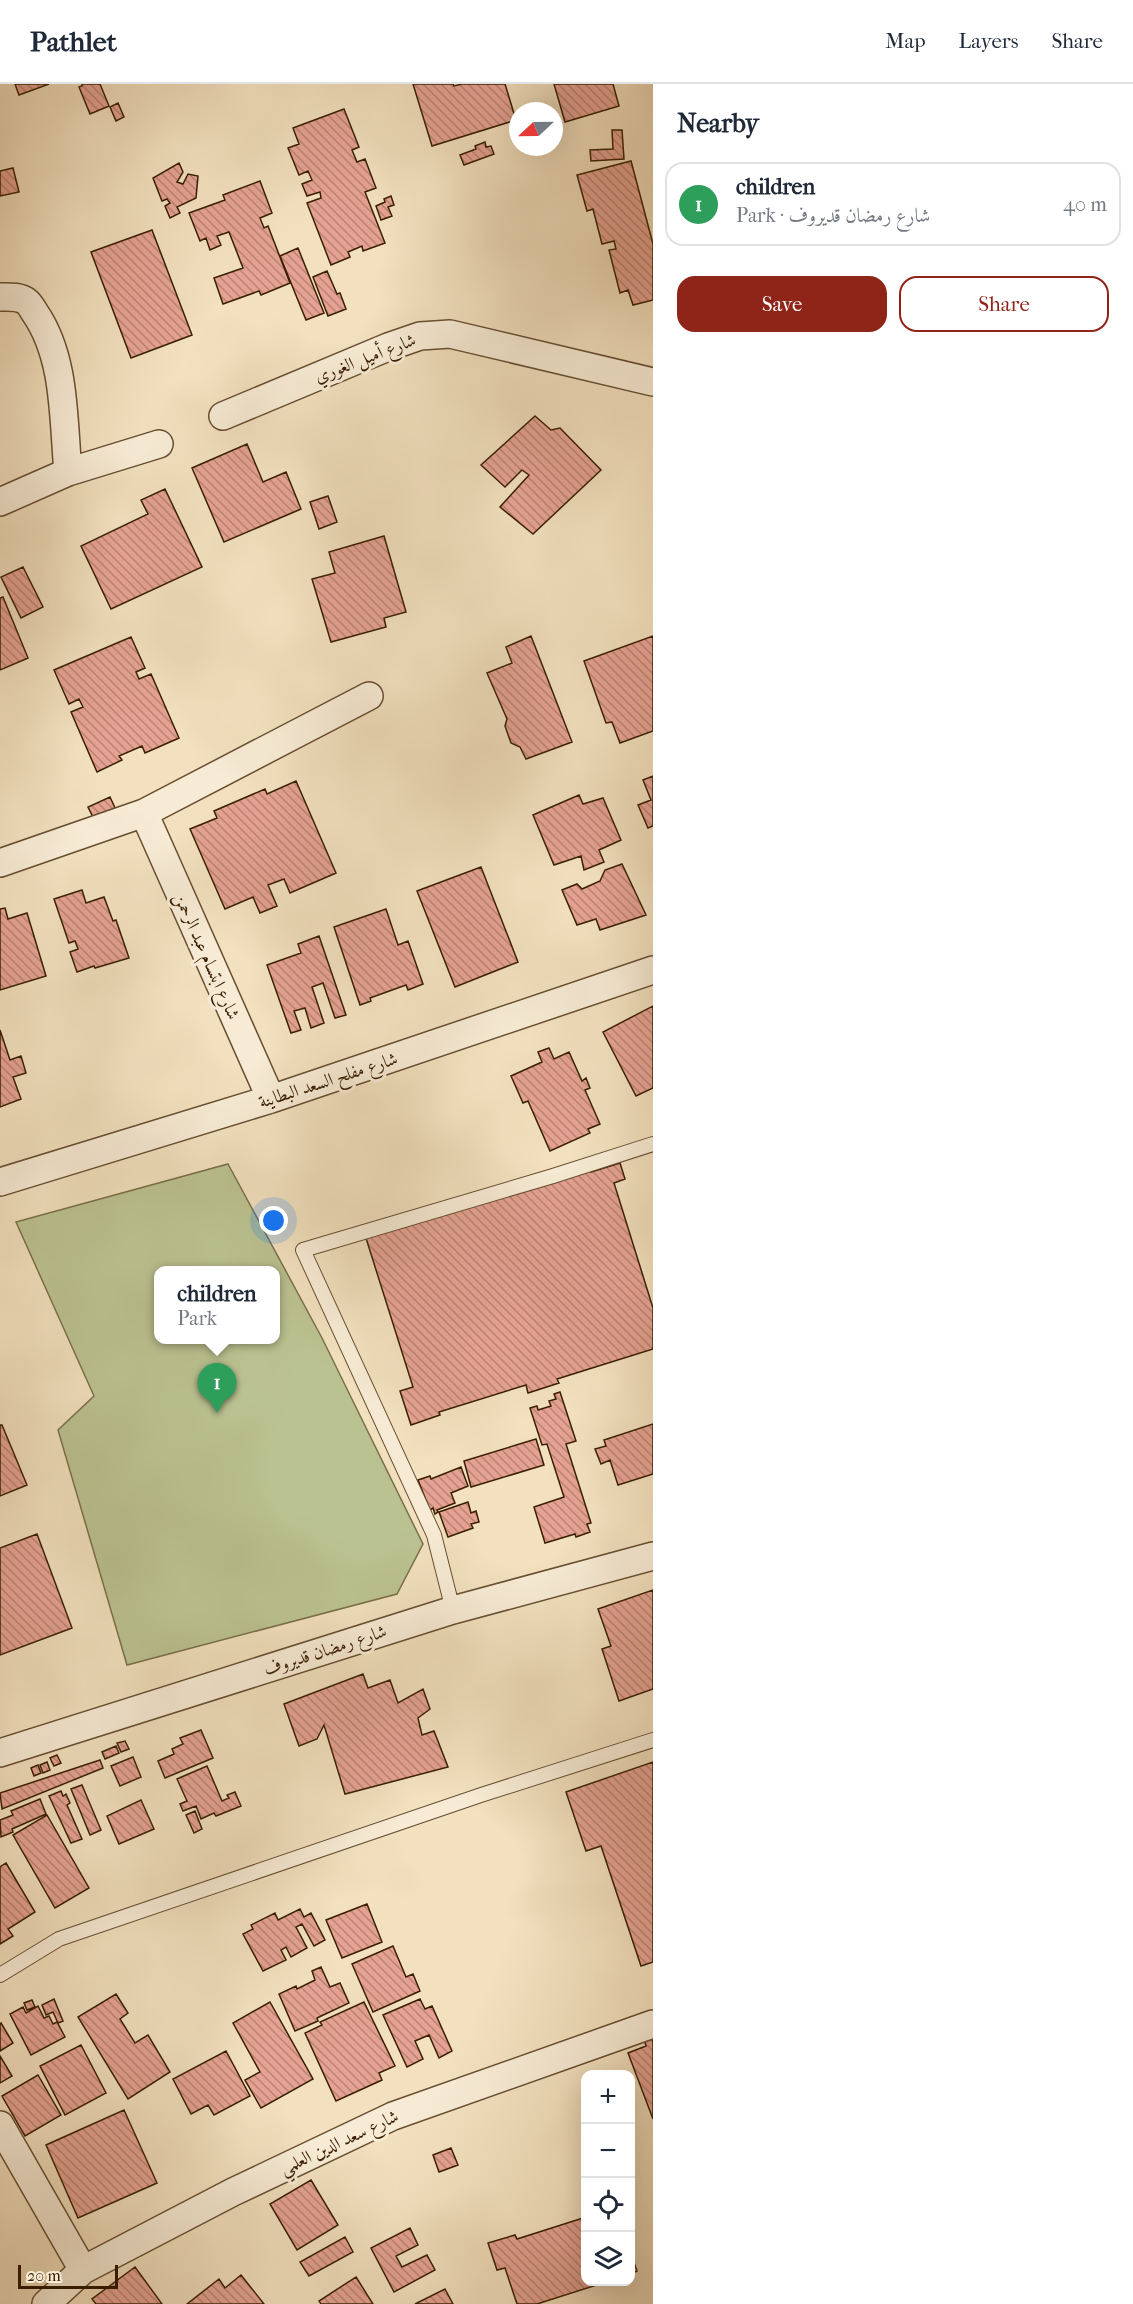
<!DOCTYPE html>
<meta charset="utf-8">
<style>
body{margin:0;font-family:"IM FELL French Canon",Amiri,serif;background:#f6f6f7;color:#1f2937}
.controls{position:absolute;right:18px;bottom:18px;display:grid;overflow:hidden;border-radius:12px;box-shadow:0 6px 24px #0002}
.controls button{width:54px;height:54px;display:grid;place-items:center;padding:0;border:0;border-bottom:2px solid #e0e1e3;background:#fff;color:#1f2937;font:30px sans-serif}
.compass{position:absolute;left:509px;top:18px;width:54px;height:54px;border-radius:50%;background:#fff;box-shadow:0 6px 24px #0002;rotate:248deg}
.scale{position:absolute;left:18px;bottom:15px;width:100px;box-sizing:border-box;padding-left:6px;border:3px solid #391e02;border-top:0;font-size:16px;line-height:21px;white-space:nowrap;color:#391e02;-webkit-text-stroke:4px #f7ebd5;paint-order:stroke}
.you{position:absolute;left:274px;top:1137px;width:21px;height:21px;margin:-15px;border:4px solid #fff;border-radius:50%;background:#1a73e8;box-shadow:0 0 0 9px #1a73e833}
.badge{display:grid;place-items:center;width:39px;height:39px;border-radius:50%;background:#8f2418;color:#fff;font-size:20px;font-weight:700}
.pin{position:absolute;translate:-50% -50px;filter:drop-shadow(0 2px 3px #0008)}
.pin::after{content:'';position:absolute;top:32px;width:21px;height:18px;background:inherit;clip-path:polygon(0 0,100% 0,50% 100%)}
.popup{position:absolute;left:154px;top:1182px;width:126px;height:78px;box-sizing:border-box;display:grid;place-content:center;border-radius:12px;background:#fff;filter:drop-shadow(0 2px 4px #0005);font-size:20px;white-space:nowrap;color:#747a83}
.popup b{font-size:22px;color:#1f2937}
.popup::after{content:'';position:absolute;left:50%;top:100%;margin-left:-12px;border:12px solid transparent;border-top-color:#fff}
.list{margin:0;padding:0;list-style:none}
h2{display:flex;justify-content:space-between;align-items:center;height:78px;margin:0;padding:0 24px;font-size:26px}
h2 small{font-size:20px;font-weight:400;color:#747a83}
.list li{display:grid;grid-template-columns:39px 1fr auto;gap:18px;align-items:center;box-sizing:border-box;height:84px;margin:0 12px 12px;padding:0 12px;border:2px solid #e0e1e3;border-radius:18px}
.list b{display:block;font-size:22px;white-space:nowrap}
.list p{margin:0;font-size:20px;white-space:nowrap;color:#747a83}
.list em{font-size:20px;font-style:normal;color:#747a83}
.actions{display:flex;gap:12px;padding:18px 24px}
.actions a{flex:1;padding:14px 0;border:2px solid #8f2418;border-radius:18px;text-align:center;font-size:21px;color:#8f2418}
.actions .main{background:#8f2418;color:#fff}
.icon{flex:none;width:33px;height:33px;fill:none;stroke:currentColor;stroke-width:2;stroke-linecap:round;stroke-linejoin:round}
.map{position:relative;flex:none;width:653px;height:2220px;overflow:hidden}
header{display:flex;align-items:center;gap:36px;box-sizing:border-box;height:84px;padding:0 30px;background:#fff;border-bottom:2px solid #e0e1e3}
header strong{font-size:28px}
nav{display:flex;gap:33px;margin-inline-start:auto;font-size:21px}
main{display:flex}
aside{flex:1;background:#fff}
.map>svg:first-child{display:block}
.green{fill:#bbc291;stroke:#7a704a;stroke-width:1.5;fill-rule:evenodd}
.building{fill:url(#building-back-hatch);stroke:#391e02;stroke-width:1.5}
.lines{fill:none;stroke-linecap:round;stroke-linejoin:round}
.service-casing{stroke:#674e31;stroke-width:16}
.minor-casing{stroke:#674e31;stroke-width:30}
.service{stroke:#f7ebd5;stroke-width:14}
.minor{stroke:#f7ebd5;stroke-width:27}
.labels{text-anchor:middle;stroke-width:6;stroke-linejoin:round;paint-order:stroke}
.street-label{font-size:18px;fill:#391e02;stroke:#f7ebd5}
</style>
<header>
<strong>Pathlet</strong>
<nav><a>Map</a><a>Layers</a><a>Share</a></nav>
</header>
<main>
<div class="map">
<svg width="653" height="2220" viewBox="0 0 653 2220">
<defs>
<pattern id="building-back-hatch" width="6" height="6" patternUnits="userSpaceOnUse" patternTransform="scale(1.5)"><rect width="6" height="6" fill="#e5a292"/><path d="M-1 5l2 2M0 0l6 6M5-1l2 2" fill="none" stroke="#bb8375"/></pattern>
</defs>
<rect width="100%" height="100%" fill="#f2e0be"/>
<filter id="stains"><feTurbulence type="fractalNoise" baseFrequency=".00333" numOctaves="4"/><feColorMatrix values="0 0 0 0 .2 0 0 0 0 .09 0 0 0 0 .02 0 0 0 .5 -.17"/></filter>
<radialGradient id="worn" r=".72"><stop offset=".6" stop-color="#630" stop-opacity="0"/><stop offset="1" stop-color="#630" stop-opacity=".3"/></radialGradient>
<path class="green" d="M228,1080L322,1254L423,1460L397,1510L127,1581L58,1346L94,1312L16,1138ZM158,1186H276V1256H158Z"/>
<path class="building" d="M15,0H49L19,11Z
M82,0H100L109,22L90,30L79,3L82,2Z
M413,0H453L454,2L462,0H505L516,36L432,62Z
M554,0H613L619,22L565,38Z
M118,19L124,33L116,37L110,23Z
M344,25L359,63L352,66L357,78L365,75L376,104L365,108L385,159L363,167L362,162L348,168L350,173L331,181L307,119L321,114L320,108L307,112L302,100L312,96L308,87L299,91L288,64L299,60L293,44Z
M612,46H622L624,75L591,77L590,66L613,65Z
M485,58L486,63L491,62L494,70L464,81L460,71L476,65L475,62Z
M631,77L653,160V216L633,221L628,206L620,209L609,166L616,165L614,157L602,160L593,125L587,127L577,91Z
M179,79L183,88L177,98L183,100L188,90L198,92L196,114L177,123L180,129L170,134L165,122L170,119L167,115L162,117L153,94Z
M13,84L19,108L0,112V87Z
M260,97L272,129L260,134L264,144L268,142L290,199L261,211L259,207L223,220L214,194L243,184L229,148L217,152L221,161L210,166L206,154L200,157L189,129L225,116L223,111Z
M391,112L394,121L388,123L392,132L381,136L376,122L385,118L384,115Z
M152,146L192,251L131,274L91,168Z
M298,164L324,229L306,236L280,172Z
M327,187L337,210L340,209L346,225L328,232L313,193Z
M535,332L551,346L560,344L601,386L533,450L500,423L529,391L522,386L505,403L481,381Z
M247,360L263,398L286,388L301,425L224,458L192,384Z
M165,405L202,483L111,525L81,462L148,430L141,416Z
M328,412L337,438L319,445L310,418Z
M384,452L406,528L384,534L386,543L331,558L312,495L335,489L329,468Z
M23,483L43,523L21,534L1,493Z
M3,513L28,574L0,586V514Z
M531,552L572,658L526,675L520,663L511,659L505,642L507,635L487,589L512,579L506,563Z
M653,552V647L620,659L612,638L606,639L584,577Z
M131,553L145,584L136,588L139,595L151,590L179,654L145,669L142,662L119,672L122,676L97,688L71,628L83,623L79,615L69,620L54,586Z
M653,692V742L648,744L638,721L651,716L643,696Z
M296,697L336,789L290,809L284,795L268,801L277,822L260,829L253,813L225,825L190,745L217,734L214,727L265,705L267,710Z
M579,711L583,720L603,714L621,756L599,766L604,778L584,786L581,772L554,781L533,731Z
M110,713L116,726L94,735L88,723Z
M622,780L646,831L600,846L596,835L577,841L562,806L577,800L582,805L600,797L605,786Z
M481,783L518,878L455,903L417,807Z
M82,806L86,819L104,813L113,837L116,836L129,874L95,884L94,882L77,888L70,868L78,865L75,857L69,859L54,815Z
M5,824L8,835L27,829L46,892L0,906V825Z
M386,825L398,861L408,857L423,900L408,906L406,901L370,914L371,917L360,921L334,843Z
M319,852L346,931L335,934L323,899L312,903L324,939L311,944L305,924L294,927L301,946L291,949L267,881L301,869L298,860Z
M653,922V1004L636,1012L603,948Z
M0,946L10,976L21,972L26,989L13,993L21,1015L0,1023Z
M549,964L554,975L569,968L582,997L586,994L590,1004L585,1006L600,1040L588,1045L590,1049L550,1067L528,1017L523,1019L511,992L542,978L538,968Z
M620,1079L625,1095L614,1099L653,1224V1265L557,1295L559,1299L528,1309L526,1301L439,1328L440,1331L411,1341L400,1307L413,1303L365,1151L590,1084L591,1088Z
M560,1308L576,1357L566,1360L591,1439L587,1440L590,1448L576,1453L575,1450L545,1459L534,1423L564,1413L547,1360L542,1361L530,1324L537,1322L538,1326L551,1322L549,1317L556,1315L554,1310Z
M653,1340V1390L618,1401L610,1376L601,1380L595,1365L606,1362L604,1356Z
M0,1341H2L27,1401L0,1412Z
M536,1355L544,1381L471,1403L464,1377Z
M461,1383L468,1402L451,1409L455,1419L437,1426L438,1428L435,1430L433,1424L430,1426L418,1396L430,1392L431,1395Z
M468,1418L471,1429L476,1427L479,1438L471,1440L473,1444L448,1453L439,1428Z
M37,1450L72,1544L0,1571V1464Z
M653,1506V1605L619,1617L602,1565L611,1562L598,1525Z
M363,1590L368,1604L390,1596L398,1619L423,1605L430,1625L418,1634L422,1651L434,1647L448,1683L345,1710L324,1641L317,1655L299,1662L284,1620Z
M201,1646L213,1674L165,1694L158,1677L174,1670L172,1665L183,1660L180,1654Z
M125,1657L129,1665L121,1668L117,1659Z
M116,1662L119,1669L105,1675L102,1668Z
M57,1671L61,1679L54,1682L50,1674Z
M133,1673L141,1693L120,1702L111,1682Z
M100,1676L103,1684L2,1725L0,1709Z
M47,1678L50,1686L43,1689L40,1681Z
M653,1678V1878L641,1882L601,1762L586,1767L566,1708Z
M38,1681L41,1689L34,1692L31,1684Z
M207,1682L222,1717L229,1714L227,1711L235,1708L241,1722L216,1732L214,1729L201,1735L196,1722L183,1727L180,1720L187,1717L177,1695Z
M82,1701L101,1746L90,1751L71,1705Z
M61,1707L63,1712L66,1710L70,1719L67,1721L82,1755L71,1759L49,1712Z
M40,1715L46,1730L12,1745L13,1748L1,1753L0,1736L13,1731L11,1727Z
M141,1716L154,1745L119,1760L107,1732Z
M195,1727L202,1745L194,1749L186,1731Z
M47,1731L89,1804L55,1824L13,1751Z
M6,1779L35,1828L8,1845L13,1852L0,1860V1783Z
M367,1820L382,1858L342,1874L326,1836Z
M300,1825L304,1833L311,1829L325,1856L314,1862L302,1840L296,1843L307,1864L291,1873L286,1863L281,1866L286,1876L263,1887L243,1850L253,1845L251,1841L275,1829L278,1836Z
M393,1862L406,1893L413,1890L420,1907L373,1928L352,1880Z
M321,1883L330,1903L340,1899L349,1919L317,1934L318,1937L295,1947L279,1910L296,1902L297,1905L315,1896L312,1887Z
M116,1910L128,1929L120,1935L135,1959L148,1951L170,1988L128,2015L78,1933Z
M54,1915L63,1937L58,1939L53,1928L46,1931L42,1921Z
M420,1915L425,1925L432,1922L452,1967L439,1974L429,1951L415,1957L423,1975L407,1983L383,1931Z
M32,1916L35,1923L27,1926L24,1919Z
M270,1918L313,1995L261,2024L245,1996L260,1988L233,1939Z
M364,1918L395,1982L379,1989L382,1996L336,2017L305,1949L322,1941L320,1938Z
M38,1922L44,1934L49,1932L53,1940L57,1938L65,1953L31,1971L10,1930L23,1923L26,1929Z
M1,1939L13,1959L0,1967V1940Z
M651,1953L653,1958V2035L628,1969L646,1962L644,1955Z
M81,1961L106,2009L65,2031L40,1982Z
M226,1967L250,2012L214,2031L208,2021L191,2030L173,1995Z
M0,1972L12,1992L0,1999Z
M38,1991L61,2031L25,2052L2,2012Z
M124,2026L157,2099L78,2134L46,2061Z
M451,2064L458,2081L439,2088L433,2071Z
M311,2096L338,2141L297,2166L270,2120Z
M586,2133V2198H606L537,2220H517L505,2184L497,2186L488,2159L515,2151L517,2155Z
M410,2144L418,2161L396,2172L402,2183L427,2171L435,2186L394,2208L371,2164Z
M345,2153L353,2168L309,2192L300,2178Z
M630,2167L637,2187L630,2190Z
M135,2183L162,2220H96L92,2215Z
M241,2191L264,2220H187L219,2195L225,2204Z
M356,2193L373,2220H321L319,2217Z
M445,2205L453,2220H415Z"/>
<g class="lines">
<g class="service-casing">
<path id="service" d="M453,1526L434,1451L303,1166L553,1092L653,1060
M0,1891L59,1855L481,1711L653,1656"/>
</g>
<g class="minor-casing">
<path id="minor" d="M0,213C8,213 20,212 27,218C30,220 33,226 35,229C66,274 63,335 68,388
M223,332L388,263L420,252L450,250L653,298
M0,418L68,388L159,360
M144,729L271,1015
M0,779L144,729L369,612
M0,1098L271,1015L653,886
M0,1669L453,1526L653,1472
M0,2041L83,2186
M46,2220L83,2186L233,2108L393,2032L653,1940"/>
</g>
<use href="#service" class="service"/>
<use href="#minor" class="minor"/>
</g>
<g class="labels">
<g class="street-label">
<text transform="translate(365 274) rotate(-21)" y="6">شارع أميل الغوري</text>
<text transform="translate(207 872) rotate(66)" y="6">شارع ابتسام عبد الرحمن</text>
<text transform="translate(328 996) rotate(-18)" y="6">شارع مفلح السعد البطاينة</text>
<text transform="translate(325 1566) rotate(-18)" y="6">شارع رمضان قديروف</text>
<text transform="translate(339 2058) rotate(-25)" y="6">شارع سعد الدين العلمي</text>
</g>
</g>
<rect width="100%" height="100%" filter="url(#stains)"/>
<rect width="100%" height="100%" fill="url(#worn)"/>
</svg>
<div class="controls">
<button>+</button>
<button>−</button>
<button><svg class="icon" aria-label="locate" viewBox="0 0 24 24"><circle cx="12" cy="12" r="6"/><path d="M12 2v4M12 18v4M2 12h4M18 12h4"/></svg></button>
<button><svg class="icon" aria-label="layers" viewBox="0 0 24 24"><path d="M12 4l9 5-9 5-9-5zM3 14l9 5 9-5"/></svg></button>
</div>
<svg class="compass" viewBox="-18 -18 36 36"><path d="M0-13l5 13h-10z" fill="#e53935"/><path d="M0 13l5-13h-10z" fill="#747a83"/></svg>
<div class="scale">20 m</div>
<div class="you"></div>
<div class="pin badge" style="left:217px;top:1329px;background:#2e9e5b">1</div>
<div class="popup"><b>children</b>Park</div>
</div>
<aside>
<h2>Nearby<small></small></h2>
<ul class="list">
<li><span class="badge" style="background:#2e9e5b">1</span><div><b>children</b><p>Park · شارع رمضان قديروف</p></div><em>40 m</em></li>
</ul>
<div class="actions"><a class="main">Save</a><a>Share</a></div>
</aside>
</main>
